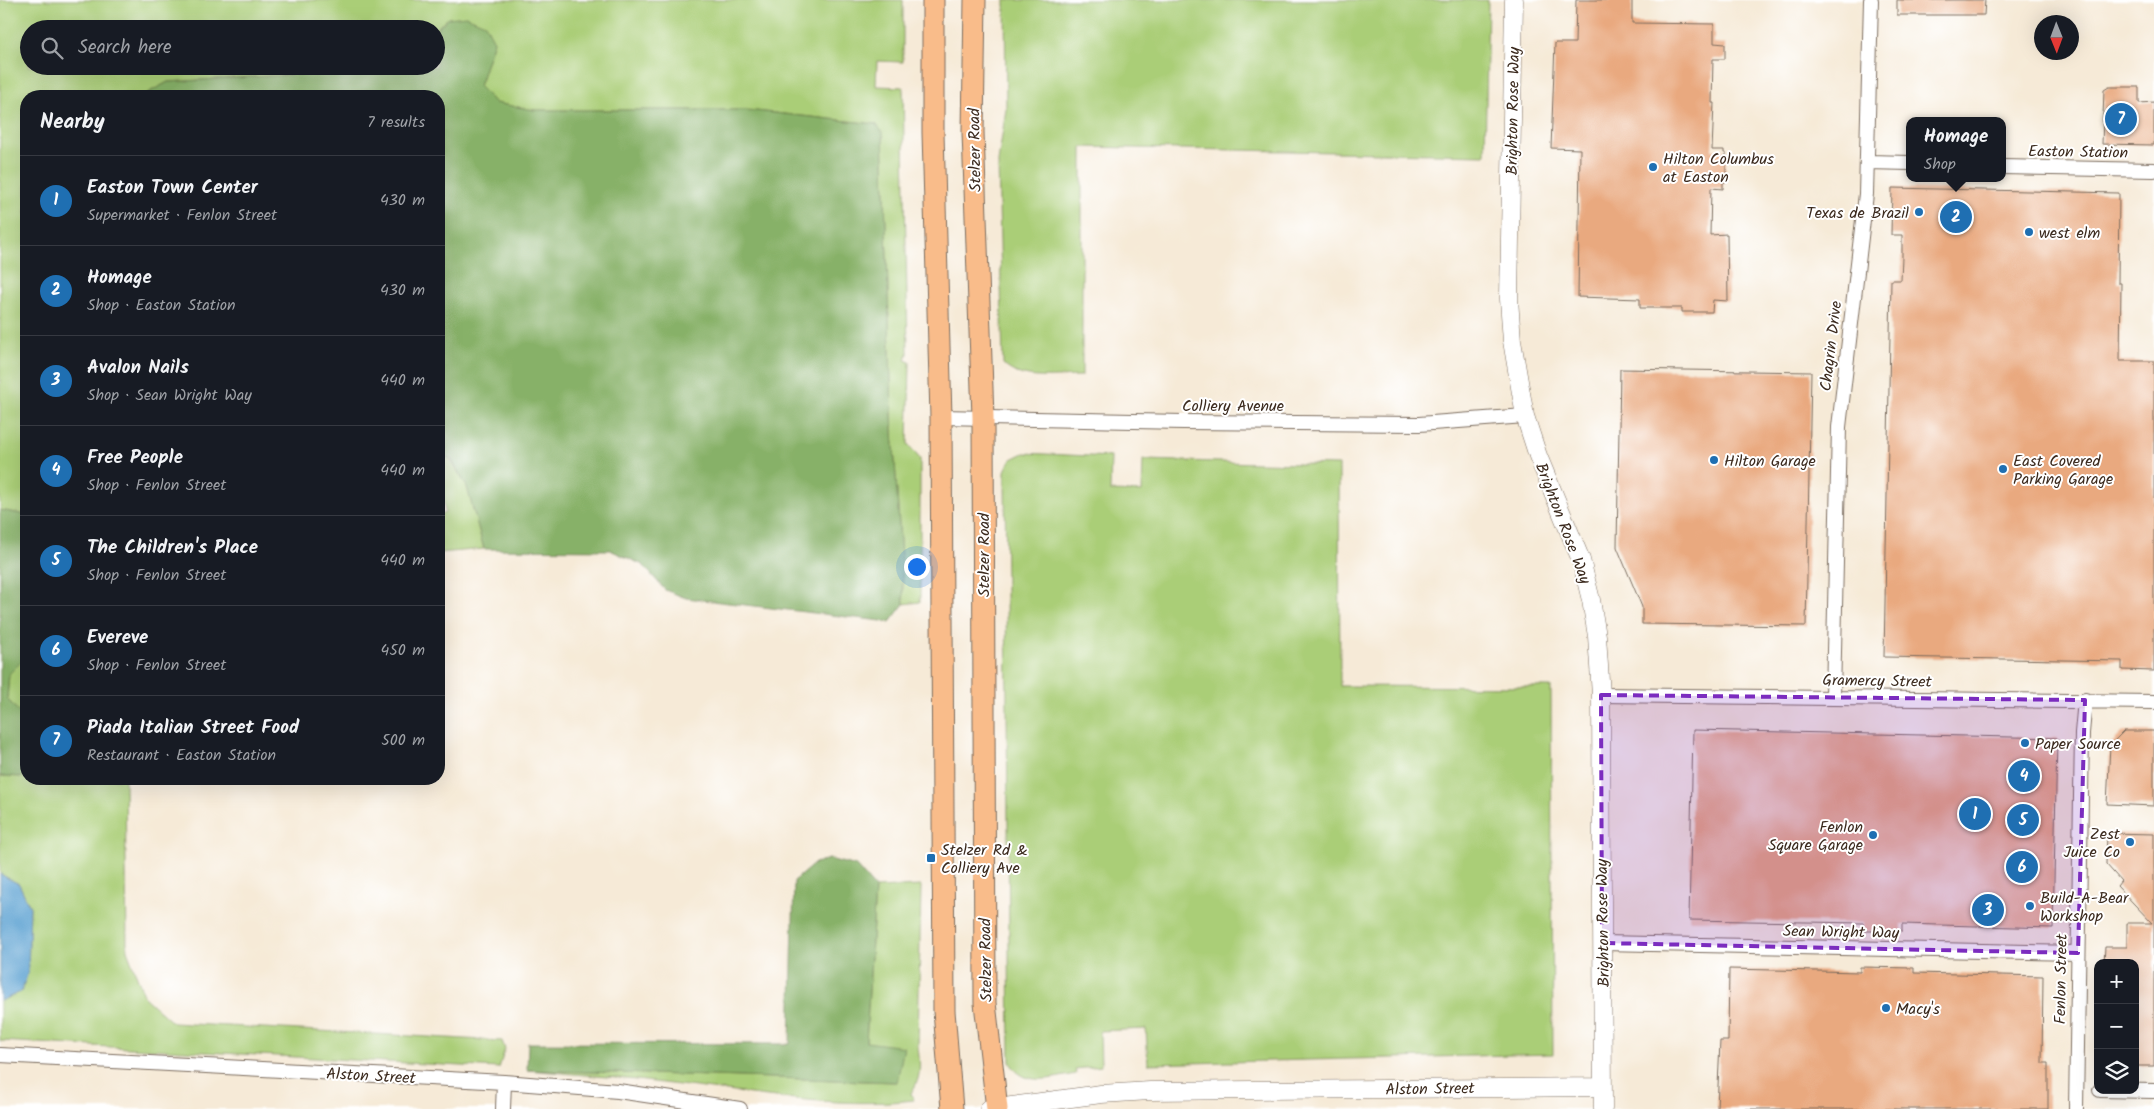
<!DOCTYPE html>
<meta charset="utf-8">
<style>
body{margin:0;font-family:Kalam,sans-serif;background:#242831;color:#f1f3f6}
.controls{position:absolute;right:15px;bottom:15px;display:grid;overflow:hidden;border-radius:10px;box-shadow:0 5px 20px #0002}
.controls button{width:45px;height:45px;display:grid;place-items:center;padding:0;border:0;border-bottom:1px solid #363941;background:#171b24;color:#f1f3f6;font:25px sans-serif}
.compass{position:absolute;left:2034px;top:15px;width:45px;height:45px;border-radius:50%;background:#171b24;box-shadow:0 5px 20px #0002;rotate:179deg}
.you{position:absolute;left:916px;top:566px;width:18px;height:18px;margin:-12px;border:4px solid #fff;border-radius:50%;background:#1a73e8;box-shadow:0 0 0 8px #1a73e833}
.badge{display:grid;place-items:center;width:32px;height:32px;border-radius:50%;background:#1f6fb2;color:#fff;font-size:16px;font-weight:700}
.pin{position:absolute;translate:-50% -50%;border:2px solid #fff;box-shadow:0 1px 5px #0006}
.popup{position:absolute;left:1906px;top:117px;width:100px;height:65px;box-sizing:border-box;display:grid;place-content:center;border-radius:10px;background:#171b24;filter:drop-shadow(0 1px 4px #0005);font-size:16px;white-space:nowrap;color:#9ea1a6}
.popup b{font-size:19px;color:#f1f3f6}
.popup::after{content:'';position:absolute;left:50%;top:100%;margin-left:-10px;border:10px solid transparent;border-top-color:#171b24}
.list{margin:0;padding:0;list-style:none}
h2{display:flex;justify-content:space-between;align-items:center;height:65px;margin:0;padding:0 20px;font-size:21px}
h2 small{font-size:16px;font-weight:400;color:#9ea1a6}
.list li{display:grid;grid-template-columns:32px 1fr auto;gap:15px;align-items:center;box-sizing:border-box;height:90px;padding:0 20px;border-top:1px solid #363941}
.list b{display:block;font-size:19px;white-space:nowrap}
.list p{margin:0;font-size:16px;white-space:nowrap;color:#9ea1a6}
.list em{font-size:16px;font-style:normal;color:#9ea1a6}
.icon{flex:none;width:28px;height:28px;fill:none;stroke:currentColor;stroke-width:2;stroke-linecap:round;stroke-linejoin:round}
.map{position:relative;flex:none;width:2154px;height:1109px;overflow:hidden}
.search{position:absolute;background:#171b24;box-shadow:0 5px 20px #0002;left:20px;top:20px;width:425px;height:55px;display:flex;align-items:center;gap:12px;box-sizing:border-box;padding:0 18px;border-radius:28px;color:#9ea1a6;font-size:19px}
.panel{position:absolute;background:#171b24;box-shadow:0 5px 20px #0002;left:20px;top:90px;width:425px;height:695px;border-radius:20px}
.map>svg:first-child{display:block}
.green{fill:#aace77;stroke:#727c4a}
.forest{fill:#87b168;stroke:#616e43}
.water{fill:#5ba1d1;stroke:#4b6678}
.building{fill:#e9a97f}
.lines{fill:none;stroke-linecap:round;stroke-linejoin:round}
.minor-casing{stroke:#7c6d5f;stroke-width:16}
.tertiary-casing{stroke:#7c6d5f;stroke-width:19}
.primary-casing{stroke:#7c6d5f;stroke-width:23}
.minor{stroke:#fff;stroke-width:14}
.tertiary{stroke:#fff;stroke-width:18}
.primary{stroke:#f9bc8a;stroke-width:21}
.marked{fill:#7b2cbf;fill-opacity:0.2;stroke:#7b2cbf;stroke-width:4;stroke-dasharray:10 6;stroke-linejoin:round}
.poi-dot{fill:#1f6fb2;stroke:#fff;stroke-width:2}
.labels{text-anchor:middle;stroke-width:4;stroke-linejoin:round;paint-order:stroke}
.street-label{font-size:16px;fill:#3b2a1e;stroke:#fff}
.poi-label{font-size:16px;fill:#3b2a1e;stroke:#fff;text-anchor:start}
</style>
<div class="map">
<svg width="2154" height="1109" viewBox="0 0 2154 1109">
<rect width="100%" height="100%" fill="#fff"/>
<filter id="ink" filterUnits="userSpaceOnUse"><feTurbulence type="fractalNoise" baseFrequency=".02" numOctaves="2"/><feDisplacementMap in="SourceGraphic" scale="10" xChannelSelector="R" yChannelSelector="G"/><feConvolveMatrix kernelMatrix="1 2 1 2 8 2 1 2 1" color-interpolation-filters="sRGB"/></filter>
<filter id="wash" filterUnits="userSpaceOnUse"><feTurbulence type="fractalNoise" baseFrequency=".0096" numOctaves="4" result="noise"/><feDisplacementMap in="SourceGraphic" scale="20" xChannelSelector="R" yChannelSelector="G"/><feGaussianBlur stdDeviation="1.12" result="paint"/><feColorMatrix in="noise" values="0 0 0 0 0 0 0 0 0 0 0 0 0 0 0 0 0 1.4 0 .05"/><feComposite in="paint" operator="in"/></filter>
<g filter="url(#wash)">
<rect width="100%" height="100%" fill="#f6ead7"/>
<path class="green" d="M0,0H903V62L877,61L876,86L903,87L908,354L905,360L910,362L908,444L920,459V602L904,604L892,415L883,134L876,124L746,110H534L495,103L479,86L494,41L448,18L436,29H29V66H392L386,69L168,82L142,96H26V515L0,510Z
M1005,0H1488L1485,155L1082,147V376C1058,376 1021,383 1003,364L998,162L1006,109Z
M1024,453L1111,457L1110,491L1142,492L1143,460L1339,465L1340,686L1551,687L1553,1054L1148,1064L1146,1029L1100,1031L1101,1066L1075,1069L1076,1074C1052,1078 1023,1088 1010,1062L1005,471L1010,460Z
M439,455L450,459L467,487L484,549L439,553V515L445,513L442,480L439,477Z
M26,657V720L7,699L9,674Z
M0,776L26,777V779H125L127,950L145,998L173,1023L502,1041L505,1049L499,1068L0,1041V1001L21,991L28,972L30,907L19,884L0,874Z
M921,886L918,1047C920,1065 922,1077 911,1093L914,1100C836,1109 750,1093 671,1084C623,1078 575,1074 527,1070L897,1082L866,1042L875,888Z"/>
<path class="forest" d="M466,16L485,24L494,41L479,86L495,103L534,110H746L876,124L883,133L892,415L904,604L890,622L686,598L665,590L643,565L610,550L484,549L467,487L451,459L439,455V96H142L168,82L386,69L392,66H436V29L448,18Z
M0,510L26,515V657L9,674L7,699L26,720V777L0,776Z
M829,859L856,866L875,888L866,1042L904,1047L897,1082L527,1070L528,1043L790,1044L794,881L815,863Z"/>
<path class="water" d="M0,874L19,884L30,907L28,972L21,992L0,1001Z"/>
<g id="blocks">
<path class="building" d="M1576,0H1632V23L1714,24V43L1725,44V59H1713L1712,103H1714L1712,150H1724V153H1726V182H1723V189L1711,188L1710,235L1727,234L1728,301L1713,300L1712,312H1682V308H1640V299L1578,297L1580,149L1551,148L1555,43H1575Z
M1897,0H1985L1984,15H1897Z
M2109,87H2139V103L2154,102V145L2102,144L2104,90Z
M1892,188L2119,193L2118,283H2121L2120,361H2154V671L2122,670V661L1884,657L1891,280H1901L1902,257V235H1891Z
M1620,369L1811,372L1806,626L1642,624V607L1617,547Z
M1693,730L2057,738L2053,928L1902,924V931H1863V923L1689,920Z
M2124,731H2154V806L2107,804L2110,745Z
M2107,833L2154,834V1066H2135V963H2104L2105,947H2127V923H2152L2117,886L2121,881L2106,864Z
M1860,967L1914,968V973L2043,976L2042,1063H2048V1109H1717L1720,1041H1728L1729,969L1860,972Z"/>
</g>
</g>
<g filter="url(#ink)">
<use href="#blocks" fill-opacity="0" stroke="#7c6d5f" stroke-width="1"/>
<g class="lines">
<g class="minor-casing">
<path id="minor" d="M1868,162L1910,163
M2002,167L2154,170
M941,417L1183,422L1419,424L1525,416
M1601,695L2154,702
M1833,697L1839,427L1866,194L1871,0
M1602,943L2078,953
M0,1055L504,1082L618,1091L740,1109
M2100,1090L2154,1091
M503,1109L504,1082
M2076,1109L2082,733L2085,700"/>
</g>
<g class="tertiary-casing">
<path id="tertiary" d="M1514,0L1509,299L1512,341L1525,416L1538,456L1581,560L1591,600L1597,636L1601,695L1603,1109
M989,1109L1101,1094L1150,1091L1603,1087"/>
</g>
<g class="primary-casing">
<path id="primary" d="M933,0V133L941,417L944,1011L952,1109
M975,0L973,132L983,417L985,1003L997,1109"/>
</g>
<use href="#minor" class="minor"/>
<use href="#tertiary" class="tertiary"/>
<use href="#primary" class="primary"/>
</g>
</g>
<path class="marked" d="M1601,695L2085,700L2078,953L1602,943Z"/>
<g class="poi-dot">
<circle cx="1653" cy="167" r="5"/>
<circle cx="1919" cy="212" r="5"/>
<circle cx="2029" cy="232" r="5"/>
<circle cx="1714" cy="460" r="5"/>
<circle cx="2003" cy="469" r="5"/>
<circle cx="2025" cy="743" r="5"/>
<circle cx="1873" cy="835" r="5"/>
<circle cx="2130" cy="842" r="5"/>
<rect x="926" y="853" width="10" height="10" rx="2.5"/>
<circle cx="2030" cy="906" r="5"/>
<circle cx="1886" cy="1008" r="5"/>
</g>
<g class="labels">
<g class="street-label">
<text transform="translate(1512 111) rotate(-89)" y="6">Brighton Rose Way</text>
<text transform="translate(974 150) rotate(-91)" y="6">Stelzer Road</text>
<text transform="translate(2078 151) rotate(1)" y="6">Easton Station</text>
<text transform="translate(1830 346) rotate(-83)" y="6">Chagrin Drive</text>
<text x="1233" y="411">Colliery Avenue</text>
<text transform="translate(1564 523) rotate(69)" y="6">Brighton Rose Way</text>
<text transform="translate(983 555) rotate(-90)" y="6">Stelzer Road</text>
<text transform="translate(1877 680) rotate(1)" y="6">Gramercy Street</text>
<text transform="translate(1602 923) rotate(-91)" y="6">Brighton Rose Way</text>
<text transform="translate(1841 931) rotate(1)" y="6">Sean Wright Way</text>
<text transform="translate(985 960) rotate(-91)" y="6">Stelzer Road</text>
<text transform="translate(2060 979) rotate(-89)" y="6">Fenlon Street</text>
<text transform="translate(371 1075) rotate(3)" y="6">Alston Street</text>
<text transform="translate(1430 1088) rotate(-1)" y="6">Alston Street</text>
</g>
<g class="poi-label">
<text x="1663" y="164">Hilton Columbus<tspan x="1663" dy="18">at Easton</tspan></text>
<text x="1909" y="218" text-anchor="end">Texas de Brazil</text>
<text x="2039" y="238">west elm</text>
<text x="1724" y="466">Hilton Garage</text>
<text x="2013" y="466">East Covered<tspan x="2013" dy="18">Parking Garage</tspan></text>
<text x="2035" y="749">Paper Source</text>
<text x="1863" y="832" text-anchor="end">Fenlon<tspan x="1863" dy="18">Square Garage</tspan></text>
<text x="2120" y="839" text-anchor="end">Zest<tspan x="2120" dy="18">Juice Co</tspan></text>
<text x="941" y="855">Stelzer Rd &amp;<tspan x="941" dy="18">Colliery Ave</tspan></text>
<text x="2040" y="903">Build-A-Bear<tspan x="2040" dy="18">Workshop</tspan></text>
<text x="1896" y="1014">Macy's</text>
</g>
</g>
</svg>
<div class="controls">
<button>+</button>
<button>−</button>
<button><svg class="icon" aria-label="layers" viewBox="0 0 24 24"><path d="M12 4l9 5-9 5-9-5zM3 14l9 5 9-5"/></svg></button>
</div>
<svg class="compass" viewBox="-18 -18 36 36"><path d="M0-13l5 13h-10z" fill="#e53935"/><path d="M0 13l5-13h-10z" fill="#9ea1a6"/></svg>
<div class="you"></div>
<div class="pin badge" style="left:1975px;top:814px">1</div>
<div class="pin badge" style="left:1956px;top:217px">2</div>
<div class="popup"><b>Homage</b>Shop</div>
<div class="pin badge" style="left:1988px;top:910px">3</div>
<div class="pin badge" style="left:2024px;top:776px">4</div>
<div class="pin badge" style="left:2023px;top:820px">5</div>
<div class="pin badge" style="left:2022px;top:867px">6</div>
<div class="pin badge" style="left:2121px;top:119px">7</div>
<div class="search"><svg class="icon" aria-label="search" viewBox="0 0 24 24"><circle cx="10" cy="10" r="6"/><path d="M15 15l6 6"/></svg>Search here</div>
<section class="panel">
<h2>Nearby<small>7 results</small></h2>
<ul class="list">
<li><span class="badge">1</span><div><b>Easton Town Center</b><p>Supermarket · Fenlon Street</p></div><em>430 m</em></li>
<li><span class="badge">2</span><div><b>Homage</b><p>Shop · Easton Station</p></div><em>430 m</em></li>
<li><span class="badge">3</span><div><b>Avalon Nails</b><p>Shop · Sean Wright Way</p></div><em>440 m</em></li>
<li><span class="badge">4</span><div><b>Free People</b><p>Shop · Fenlon Street</p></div><em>440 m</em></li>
<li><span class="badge">5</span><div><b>The Children's Place</b><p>Shop · Fenlon Street</p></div><em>440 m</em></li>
<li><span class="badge">6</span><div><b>Evereve</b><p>Shop · Fenlon Street</p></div><em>450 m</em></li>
<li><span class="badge">7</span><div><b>Piada Italian Street Food</b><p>Restaurant · Easton Station</p></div><em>500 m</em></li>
</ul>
</section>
</div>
